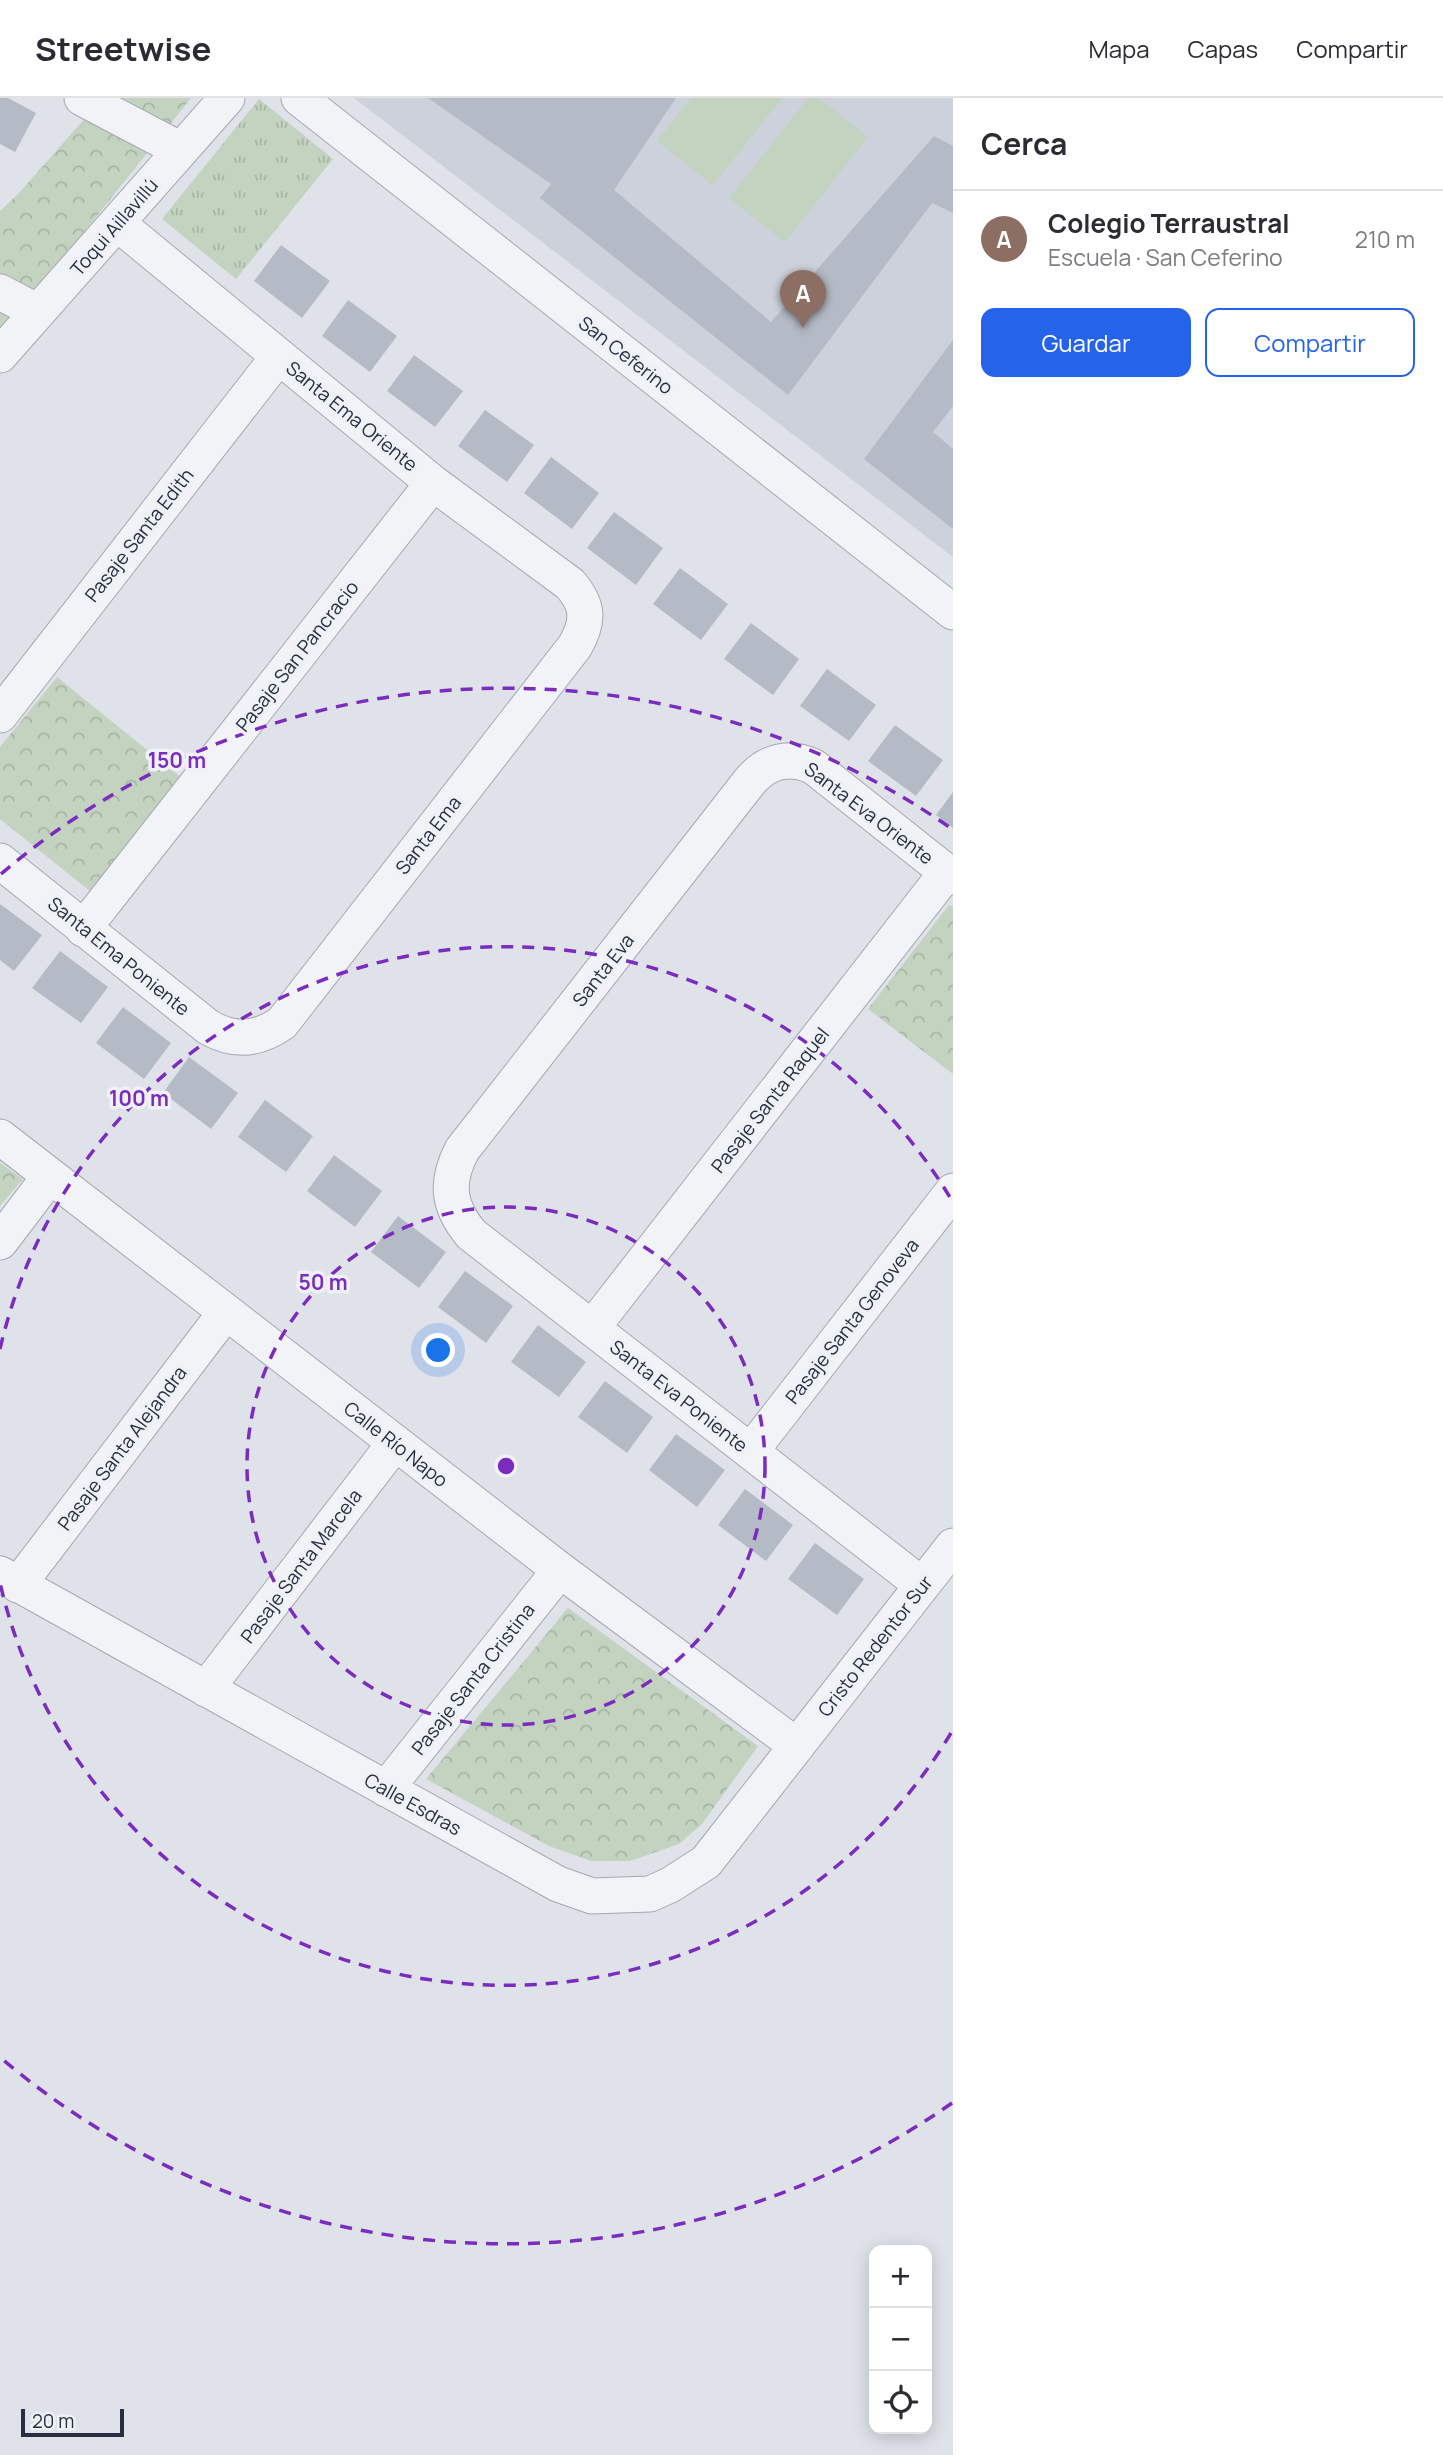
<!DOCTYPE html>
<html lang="es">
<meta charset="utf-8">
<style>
body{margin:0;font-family:Manrope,sans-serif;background:#f2f2f3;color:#2b2b33}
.controls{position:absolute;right:21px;bottom:21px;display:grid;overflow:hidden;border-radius:14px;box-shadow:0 4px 18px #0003}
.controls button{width:63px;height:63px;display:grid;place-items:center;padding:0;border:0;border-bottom:2px solid #e1e1e2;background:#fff;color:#2b2b33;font:35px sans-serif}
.scale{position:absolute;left:21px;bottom:18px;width:103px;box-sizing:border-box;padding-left:7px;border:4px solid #272e41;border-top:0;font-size:19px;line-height:24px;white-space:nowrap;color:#272e41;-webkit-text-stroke:5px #eef1f6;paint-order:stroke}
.you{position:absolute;left:439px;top:1253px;width:24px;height:24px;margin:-18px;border:5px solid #fff;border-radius:50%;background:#1a73e8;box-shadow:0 0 0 10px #1a73e833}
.badge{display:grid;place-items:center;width:46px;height:46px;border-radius:50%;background:#2563eb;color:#fff;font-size:23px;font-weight:700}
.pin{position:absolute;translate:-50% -58px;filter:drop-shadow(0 2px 4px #0008)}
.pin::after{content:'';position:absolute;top:37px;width:24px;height:21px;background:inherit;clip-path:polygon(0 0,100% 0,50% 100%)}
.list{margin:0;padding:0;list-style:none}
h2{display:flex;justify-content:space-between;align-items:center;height:91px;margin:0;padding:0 28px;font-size:30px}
h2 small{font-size:23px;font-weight:400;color:#7c7c81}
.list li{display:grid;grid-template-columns:46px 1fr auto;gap:21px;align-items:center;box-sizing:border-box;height:98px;padding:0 28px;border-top:2px solid #e1e1e2}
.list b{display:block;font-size:26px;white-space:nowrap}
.list p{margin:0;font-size:23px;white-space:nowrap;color:#7c7c81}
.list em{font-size:23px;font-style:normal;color:#7c7c81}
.actions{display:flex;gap:14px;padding:21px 28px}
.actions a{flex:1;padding:16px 0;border:2px solid #2563eb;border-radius:14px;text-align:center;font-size:24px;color:#2563eb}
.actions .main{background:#2563eb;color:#fff}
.icon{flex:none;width:38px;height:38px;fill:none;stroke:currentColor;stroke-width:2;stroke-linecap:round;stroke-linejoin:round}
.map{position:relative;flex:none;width:953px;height:2357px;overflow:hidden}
header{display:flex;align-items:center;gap:42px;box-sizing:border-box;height:98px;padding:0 35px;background:#fff;border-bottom:2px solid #e1e1e2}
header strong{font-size:33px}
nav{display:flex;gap:38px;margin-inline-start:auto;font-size:24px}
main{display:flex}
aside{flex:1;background:#fff}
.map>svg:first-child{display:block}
.built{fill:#ccd1db}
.grass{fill:url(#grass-tufts)}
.forest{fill:url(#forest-crowns)}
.pitch{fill:#c3d3bf}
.building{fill:#b5bbc6}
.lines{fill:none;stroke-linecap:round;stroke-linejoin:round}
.minor-casing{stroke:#a4a8b3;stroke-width:37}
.minor{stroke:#f2f3f7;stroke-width:35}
.ring{fill:none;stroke:#7b2cbf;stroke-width:3.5;stroke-dasharray:12 9}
.labels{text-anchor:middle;stroke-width:7;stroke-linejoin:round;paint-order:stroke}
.street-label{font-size:19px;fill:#272e41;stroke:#eef1f6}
.centre{fill:#7b2cbf;stroke:#eef1f6;stroke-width:3.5}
.ring-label{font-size:21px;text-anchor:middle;font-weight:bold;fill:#7b2cbf;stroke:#eef1f6;stroke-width:7;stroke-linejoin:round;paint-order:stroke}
</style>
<header>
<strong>Streetwise</strong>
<nav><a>Mapa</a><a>Capas</a><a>Compartir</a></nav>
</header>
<main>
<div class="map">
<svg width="953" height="2357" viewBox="0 0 953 2357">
<defs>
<pattern id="grass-tufts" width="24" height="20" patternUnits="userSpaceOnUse" patternTransform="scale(1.75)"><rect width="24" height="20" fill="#c3d3bf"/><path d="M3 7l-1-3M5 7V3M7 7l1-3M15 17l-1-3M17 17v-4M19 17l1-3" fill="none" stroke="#a8b5a5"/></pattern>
<pattern id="forest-crowns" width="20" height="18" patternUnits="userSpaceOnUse" patternTransform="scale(1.75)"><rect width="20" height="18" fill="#c3d3bf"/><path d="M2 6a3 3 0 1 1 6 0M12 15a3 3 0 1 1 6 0" fill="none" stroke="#a8b5a5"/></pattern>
</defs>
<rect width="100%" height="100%" fill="#dfe2e9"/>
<path class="built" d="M354,0H953V459Z"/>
<path class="grass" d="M259,1L333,61L236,181L162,121Z"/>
<path class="forest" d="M103,0H191L17,218L0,232V113L19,95Z
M57,579L183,681L91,794L0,721V649Z
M949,807L953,809V976L868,911Z
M0,1065L23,1081L0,1108Z
M568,1510L758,1648L702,1726L679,1746L630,1763H591L549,1748L426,1681Z"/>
<path class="pitch" d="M691,0H782L713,87L657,43Z
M808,0H819L868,39L785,144L729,100Z"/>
<path class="building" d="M0,0H8L36,15L15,54L0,46Z
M428,0H676L614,92L771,224L934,38L953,48V115L932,105L788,297L540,100L551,86Z
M281,147L330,183L302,220L254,183Z
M348,202L397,238L370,274L322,238Z
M953,242V308L933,334L953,351V431L864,361Z
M414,257L463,293L435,329L387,293Z
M485,312L534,347L507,384L458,348Z
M551,359L599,395L572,431L524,395Z
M614,414L663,450L636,487L587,450Z
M680,470L728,506L701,542L653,506Z
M751,525L799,561L773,597L724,561Z
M827,571L876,607L849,643L800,608Z
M895,627L943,662L916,698L868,663Z
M953,694V730L936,717Z
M0,806L42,837L14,873L0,862Z
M60,853L108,889L81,925L32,890Z
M123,909L171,945L144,981L96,945Z
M189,959L238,995L211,1031L163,995Z
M265,1002L313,1038L286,1074L238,1039Z
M334,1057L382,1093L355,1129L307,1093Z
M398,1118L446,1154L419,1190L371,1154Z
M465,1173L513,1208L486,1245L438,1209Z
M538,1227L586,1264L559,1299L511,1264Z
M605,1283L653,1319L627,1355L578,1319Z
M676,1336L725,1372L697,1409L649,1372Z
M745,1391L793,1427L766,1463L718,1427Z
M815,1445L864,1481L837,1517L788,1481Z"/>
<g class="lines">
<g class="minor-casing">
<path id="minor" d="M82,0L181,52
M299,0L953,514
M0,194L38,214
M0,257L227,0
M0,617L279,258
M0,763L208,929C234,944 258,942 282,925L575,548C589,523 589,508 570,486L433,385L117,125
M83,831L433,385
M0,1039L560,1472L797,1648
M0,1144L50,1078
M592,1230L947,774
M751,1353L953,1093
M0,1476L558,1786L592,1798L650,1796L670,1787L706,1764L953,1448
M18,1487L226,1214
M922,1487L471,1136C448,1108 445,1085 462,1052L750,683C767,663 789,657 814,669L953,779
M206,1591L395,1345
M386,1691L560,1472"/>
</g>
<use href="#minor" class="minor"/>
</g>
<g class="ring">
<circle cx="506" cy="1368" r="259"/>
<path d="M951 1635A519 519 0 0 1 0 1485M0 1251A519 519 0 0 1 951 1101"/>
<path d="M952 2005A778 778 0 0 1 1 1960M1 776A778 778 0 0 1 952 731"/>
</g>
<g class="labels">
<g class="street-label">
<text transform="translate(114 129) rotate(-49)" y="7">Toqui Aillavillú</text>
<text transform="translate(626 257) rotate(38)" y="7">San Ceferino</text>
<text transform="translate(352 318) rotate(39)" y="7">Santa Ema Oriente</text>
<text transform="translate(139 437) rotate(-52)" y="7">Pasaje Santa Edith</text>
<text transform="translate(297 558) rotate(-52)" y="7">Pasaje San Pancracio</text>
<text transform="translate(869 715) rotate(37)" y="7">Santa Eva Oriente</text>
<text transform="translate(428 737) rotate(-52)" y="7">Santa Ema</text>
<text transform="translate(119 858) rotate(39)" y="7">Santa Ema Poniente</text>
<text transform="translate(603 872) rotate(-52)" y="7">Santa Eva</text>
<text transform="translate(770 1002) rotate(-52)" y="7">Pasaje Santa Raquel</text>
<text transform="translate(852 1223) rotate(-52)" y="7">Pasaje Santa Genoveva</text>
<text transform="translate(679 1298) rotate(38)" y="7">Santa Eva Poniente</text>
<text transform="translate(396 1346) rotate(38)" y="7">Calle Río Napo</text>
<text transform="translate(122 1350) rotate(-53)" y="7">Pasaje Santa Alejandra</text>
<text transform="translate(301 1468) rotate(-53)" y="7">Pasaje Santa Marcela</text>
<text transform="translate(875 1548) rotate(-52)" y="7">Cristo Redentor Sur</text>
<text transform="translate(473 1581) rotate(-52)" y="7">Pasaje Santa Cristina</text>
<text transform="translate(413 1706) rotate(29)" y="7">Calle Esdras</text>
</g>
</g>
<circle cx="506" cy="1368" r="10" class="centre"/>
<g class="ring-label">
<text x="177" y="670">150 m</text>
<text x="139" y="1008">100 m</text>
<text x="323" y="1192">50 m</text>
</g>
</svg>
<div class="controls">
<button>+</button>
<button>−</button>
<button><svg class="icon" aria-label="locate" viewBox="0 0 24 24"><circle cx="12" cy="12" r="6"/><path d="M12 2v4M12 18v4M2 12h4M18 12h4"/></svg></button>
</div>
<div class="scale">20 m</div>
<div class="you"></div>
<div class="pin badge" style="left:803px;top:230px;background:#8d6e63">A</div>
</div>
<aside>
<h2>Cerca<small></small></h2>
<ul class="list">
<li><span class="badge" style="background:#8d6e63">A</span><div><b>Colegio Terraustral</b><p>Escuela · San Ceferino</p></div><em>210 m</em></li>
</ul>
<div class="actions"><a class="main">Guardar</a><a>Compartir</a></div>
</aside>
</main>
